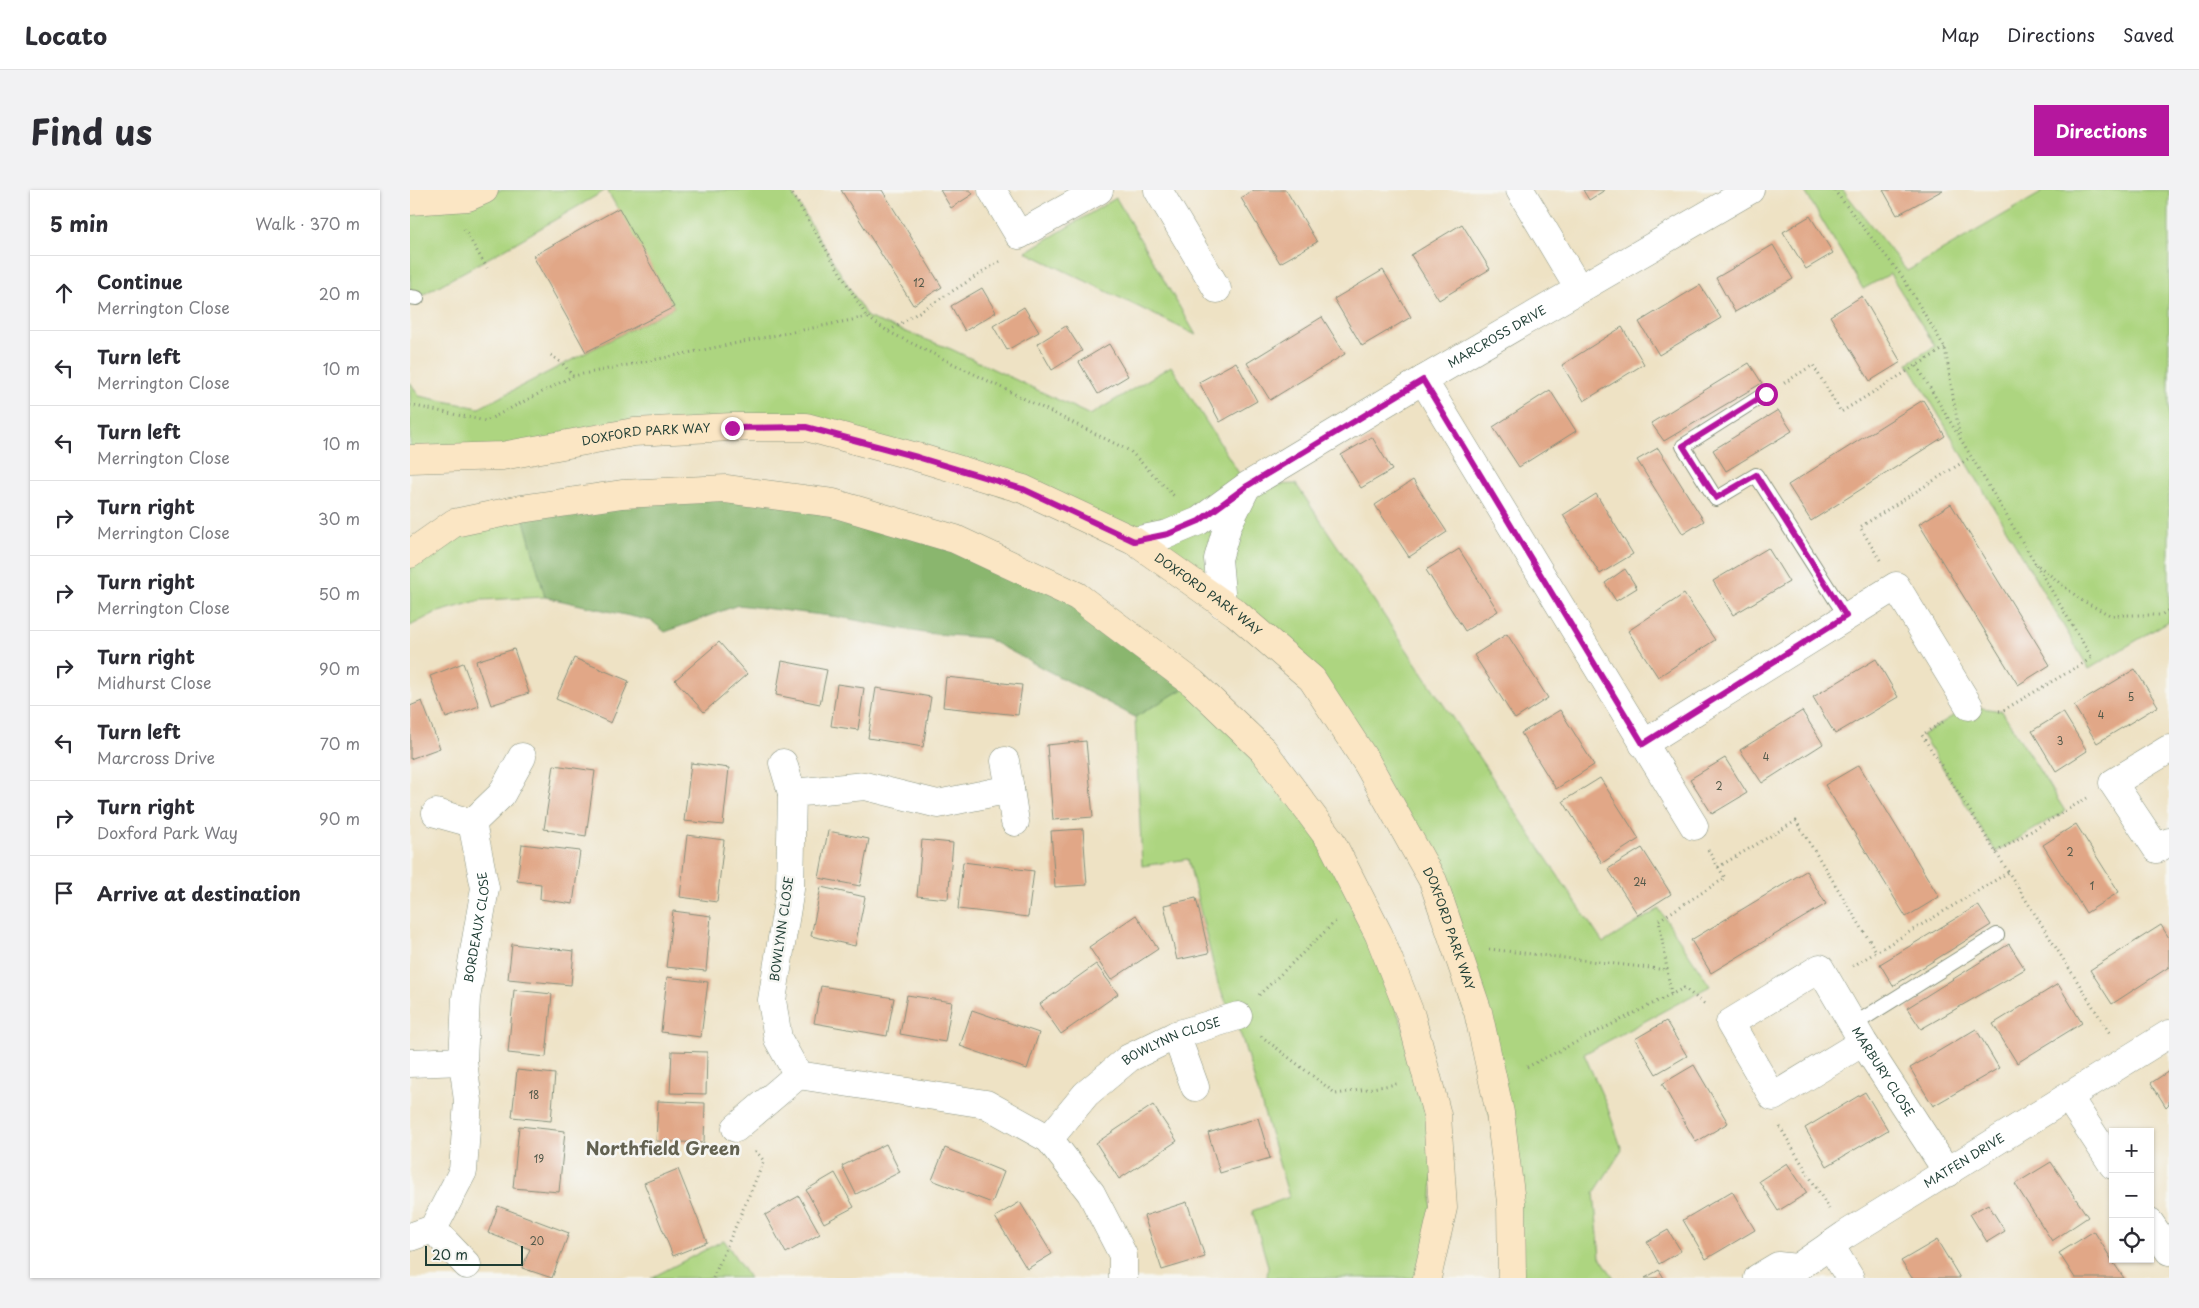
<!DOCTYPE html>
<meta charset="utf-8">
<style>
body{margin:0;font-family:"Playpen Sans",sans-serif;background:#f2f2f3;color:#2b2b33}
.controls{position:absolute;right:15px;bottom:15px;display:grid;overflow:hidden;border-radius:0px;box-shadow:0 1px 4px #0004}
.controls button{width:45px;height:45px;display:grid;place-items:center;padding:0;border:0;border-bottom:1px solid #e1e1e2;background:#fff;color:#2b2b33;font:25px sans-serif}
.scale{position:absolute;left:15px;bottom:12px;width:98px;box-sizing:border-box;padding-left:5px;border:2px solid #1f3d34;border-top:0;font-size:14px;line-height:18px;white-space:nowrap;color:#1f3d34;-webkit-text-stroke:4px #f6f6f2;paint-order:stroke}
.stop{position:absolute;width:15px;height:15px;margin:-11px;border:4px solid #b5179e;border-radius:50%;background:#fff}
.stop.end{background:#b5179e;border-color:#fff;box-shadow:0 1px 5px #0008}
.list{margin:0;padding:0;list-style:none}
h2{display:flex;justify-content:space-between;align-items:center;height:65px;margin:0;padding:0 20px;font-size:21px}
h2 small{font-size:16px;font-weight:400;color:#7c7c81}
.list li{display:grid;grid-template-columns:32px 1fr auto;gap:15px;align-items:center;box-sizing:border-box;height:75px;padding:0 20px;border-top:1px solid #e1e1e2}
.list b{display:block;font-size:19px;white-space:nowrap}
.list p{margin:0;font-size:16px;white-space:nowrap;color:#7c7c81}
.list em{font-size:16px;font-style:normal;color:#7c7c81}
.icon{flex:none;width:28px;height:28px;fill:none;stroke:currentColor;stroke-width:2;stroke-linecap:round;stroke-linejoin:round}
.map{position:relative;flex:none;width:1759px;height:1088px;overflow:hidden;border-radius:0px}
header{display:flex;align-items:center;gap:30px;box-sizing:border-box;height:70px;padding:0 25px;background:#fff;border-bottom:1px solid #e1e1e2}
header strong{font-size:24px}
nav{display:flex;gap:28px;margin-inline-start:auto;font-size:18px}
.intro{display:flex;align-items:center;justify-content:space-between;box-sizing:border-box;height:120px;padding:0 30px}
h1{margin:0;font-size:35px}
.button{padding:12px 22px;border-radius:0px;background:#b5179e;color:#fff;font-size:18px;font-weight:700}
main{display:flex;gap:30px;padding:0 30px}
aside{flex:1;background:#fff;border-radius:0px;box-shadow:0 1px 4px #0004}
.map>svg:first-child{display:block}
.green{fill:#add580;stroke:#66895a}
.forest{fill:#8ab66e;stroke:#547a51}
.building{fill:#e1a787}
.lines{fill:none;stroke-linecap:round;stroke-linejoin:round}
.lane-casing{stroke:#86907c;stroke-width:16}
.street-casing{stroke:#86907c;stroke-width:29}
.secondary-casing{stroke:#86907c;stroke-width:29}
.path{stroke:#86907c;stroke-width:3;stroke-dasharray:1 4;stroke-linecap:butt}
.lane{stroke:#fff;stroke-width:14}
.street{stroke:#fff;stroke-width:28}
.secondary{stroke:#fbe6c4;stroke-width:28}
.route{stroke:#b5179e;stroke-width:6}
.labels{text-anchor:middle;stroke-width:5;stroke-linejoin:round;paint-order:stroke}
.number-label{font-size:10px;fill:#505849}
.street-label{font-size:12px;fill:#1f3d34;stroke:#f6f6f2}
.district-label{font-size:18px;font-weight:bold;fill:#636251;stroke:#f6f6f2}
</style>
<header>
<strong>Locato</strong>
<nav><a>Map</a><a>Directions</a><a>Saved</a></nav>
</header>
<div class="intro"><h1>Find us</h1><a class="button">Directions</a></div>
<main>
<aside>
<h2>5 min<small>Walk · 370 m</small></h2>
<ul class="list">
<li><svg class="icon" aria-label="ahead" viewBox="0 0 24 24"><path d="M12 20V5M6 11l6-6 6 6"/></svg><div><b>Continue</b><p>Merrington Close</p></div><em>20 m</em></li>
<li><svg class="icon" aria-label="left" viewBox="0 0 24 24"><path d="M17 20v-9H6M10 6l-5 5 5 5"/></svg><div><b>Turn left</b><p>Merrington Close</p></div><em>10 m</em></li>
<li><svg class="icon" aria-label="left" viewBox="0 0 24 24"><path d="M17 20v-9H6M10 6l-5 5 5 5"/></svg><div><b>Turn left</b><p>Merrington Close</p></div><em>10 m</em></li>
<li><svg class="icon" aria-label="right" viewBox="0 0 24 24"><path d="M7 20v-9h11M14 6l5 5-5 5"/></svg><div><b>Turn right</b><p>Merrington Close</p></div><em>30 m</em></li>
<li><svg class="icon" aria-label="right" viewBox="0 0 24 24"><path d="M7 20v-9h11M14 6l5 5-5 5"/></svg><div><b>Turn right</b><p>Merrington Close</p></div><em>50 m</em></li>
<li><svg class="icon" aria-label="right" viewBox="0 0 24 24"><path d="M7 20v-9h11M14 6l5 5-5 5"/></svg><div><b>Turn right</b><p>Midhurst Close</p></div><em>90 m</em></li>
<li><svg class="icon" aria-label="left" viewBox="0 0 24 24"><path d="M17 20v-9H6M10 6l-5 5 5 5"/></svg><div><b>Turn left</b><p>Marcross Drive</p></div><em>70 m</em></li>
<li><svg class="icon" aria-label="right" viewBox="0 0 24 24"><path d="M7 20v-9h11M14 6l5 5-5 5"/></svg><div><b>Turn right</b><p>Doxford Park Way</p></div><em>90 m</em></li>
<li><svg class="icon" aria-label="arrive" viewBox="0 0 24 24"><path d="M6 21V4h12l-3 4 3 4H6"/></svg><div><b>Arrive at destination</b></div></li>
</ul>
</aside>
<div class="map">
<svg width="1759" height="1088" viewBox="0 0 1759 1088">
<rect width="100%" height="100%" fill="#f6f6f2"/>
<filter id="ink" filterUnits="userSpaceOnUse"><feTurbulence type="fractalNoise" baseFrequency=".02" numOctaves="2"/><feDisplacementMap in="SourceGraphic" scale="10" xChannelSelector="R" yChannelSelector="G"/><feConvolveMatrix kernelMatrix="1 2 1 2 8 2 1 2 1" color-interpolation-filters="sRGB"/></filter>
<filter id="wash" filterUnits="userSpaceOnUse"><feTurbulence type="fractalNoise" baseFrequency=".0096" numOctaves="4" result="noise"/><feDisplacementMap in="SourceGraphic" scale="20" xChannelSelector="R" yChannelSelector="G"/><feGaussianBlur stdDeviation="1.12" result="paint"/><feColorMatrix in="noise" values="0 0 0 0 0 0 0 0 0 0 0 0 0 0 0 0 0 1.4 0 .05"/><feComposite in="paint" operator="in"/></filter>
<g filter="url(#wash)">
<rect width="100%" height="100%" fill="#eee2c4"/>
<path class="green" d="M54,0H196L100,56L7,108L0,107V11Z
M197,0H380L457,127L541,159L680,225L761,176L837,296L886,294L1193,753L1249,719L1300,796L1174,864L1197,916L1212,960L1184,1003L1190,1067L1204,1088H1102L1101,1011L1023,691L902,489L724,351L396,237L0,269V192L9,206L69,218L264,117Z
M1394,0H1433L1497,81L1631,3L1630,0H1759V431L1679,479L1498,173L1525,156L1480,84L1453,99Z
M706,8L786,145L616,62Z
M111,319L135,407L71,410L25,423L0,436V364Z
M783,493L921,651L1027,925L1017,1088H857L858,1076L842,1021L879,1007L832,848L808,794L778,669L732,676L725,527Z
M1559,516L1592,521L1655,621L1586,662L1512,545Z
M314,1050L339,1088H241Z"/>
<path class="forest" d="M212,304L423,313L667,406L783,493L725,527L576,448L514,443L429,427L328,415L255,442L242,431L135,407L111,319Z"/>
<g id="blocks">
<path class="building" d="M431,0H472L532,97L503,115Z
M530,0H560L563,4L541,18Z
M844,0H876L907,52L870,73L831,8Z
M1173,0H1195L1179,10Z
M1473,0H1533L1487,25Z
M209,18L264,117L176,162L123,66Z
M1400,26L1423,63L1396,79L1373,42Z
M1052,34L1080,79L1029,110L1001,65Z
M1363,55L1383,89L1325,122L1306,88Z
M973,80L1001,127L952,156L924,109Z
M1290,95L1311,128L1249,165L1229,132Z
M572,98L586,122L555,141L541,116Z
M1452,106L1491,172L1460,191L1420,126Z
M614,117L629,142L597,160L583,136Z
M912,127L935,164L860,210L837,173Z
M656,136L672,161L642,180L627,154Z
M1212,137L1234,174L1174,211L1152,175Z
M699,154L718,186L688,204L669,172Z
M826,172L847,211L810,232L789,192Z
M1339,173L1352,193L1254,251L1241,233Z
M1140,200L1166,241L1109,277L1083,237Z
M1513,210L1535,246L1401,331L1378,295Z
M1368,220L1382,241L1316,281L1303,260Z
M962,247L982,280L951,298L931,265Z
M1248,258L1294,331L1273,344L1227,270Z
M1003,290L1037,342L999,367L965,315Z
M1186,304L1223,364L1190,384L1153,325Z
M1541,314L1640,475L1608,495L1509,334Z
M1358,358L1379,392L1323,425L1303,391Z
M1049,359L1088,421L1055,441L1016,380Z
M1215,379L1227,398L1206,411L1195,393Z
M1274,404L1305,450L1248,487L1218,441Z
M1097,444L1138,508L1105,529L1064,465Z
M309,452L337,484L294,522L265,490Z
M104,459L119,503L81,515L66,471Z
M164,468L219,491L201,533L146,509Z
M1466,469L1488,507L1425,544L1403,507Z
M372,471L417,480L410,514L366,505Z
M53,473L69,516L36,528L20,486Z
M1725,479L1748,516L1687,553L1664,516Z
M536,487L612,495L608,525L533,517Z
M427,494L454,498L448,540L421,536Z
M466,498L521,507L513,557L458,548Z
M12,511L30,558L0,569V516Z
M1150,520L1184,575L1146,599L1111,543Z
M1392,521L1413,554L1352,593L1330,560Z
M1653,522L1677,561L1646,581L1622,541Z
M676,551L683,627L643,630L637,555Z
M1315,568L1337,603L1302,624L1280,589Z
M281,573L319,578L313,635L274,631Z
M144,575L185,581L176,646L134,639Z
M1449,575L1529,707L1496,727L1415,595Z
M1190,588L1229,649L1192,673L1153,611Z
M1666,634L1709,702L1676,723L1633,655Z
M673,639L677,695L645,697L641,641Z
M418,641L459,649L450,696L409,688Z
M277,645L314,650L307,712L270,707Z
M512,650L543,653L538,709L507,706Z
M112,654L170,661L163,714L130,709L131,694L107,691Z
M1232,658L1261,704L1228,725L1198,679Z
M553,672L624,681L618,727L548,719Z
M1396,681L1416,714L1301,783L1281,750Z
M411,697L455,707L445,756L401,746Z
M786,708L799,763L767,770L754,715Z
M1568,715L1581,735L1483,796L1470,774Z
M263,721L301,726L296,781L256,777Z
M726,725L748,759L701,790L679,757Z
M1751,735L1759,748V777L1702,814L1680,780Z
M102,754L164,761L161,795L98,789Z
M1599,754L1615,779L1511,839L1497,818Z
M686,774L708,804L651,844L630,814Z
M257,787L298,792L291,847L251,842Z
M1648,794L1672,833L1607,873L1583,834Z
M411,796L484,808L477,846L404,833Z
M104,800L142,804L136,867L98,863Z
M497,805L542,812L535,852L490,844Z
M562,820L629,843L617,879L550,856Z
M1256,831L1277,866L1246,884L1225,849Z
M1566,839L1589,878L1523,916L1500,878Z
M262,861L297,862L296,904L260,903Z
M1284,875L1318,933L1286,952L1252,894Z
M107,880L145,884L141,931L102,927Z
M1759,881V914L1756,917L1741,893Z
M1455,902L1478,940L1417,976L1395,938Z
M248,911L295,913L294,953L246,951Z
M743,915L767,951L709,989L686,953Z
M848,928L860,968L810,983L798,943Z
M109,936L155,941L149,1002L103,998Z
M476,954L490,982L446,1004L432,976Z
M535,958L594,982L582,1013L522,990Z
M1641,972L1678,1027L1642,1051L1605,994Z
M1377,973L1397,1003L1368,1021L1349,991Z
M268,979L297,1052L263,1066L234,993Z
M425,983L444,1017L414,1033L396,1000Z
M1322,1001L1345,1040L1296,1069L1273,1030Z
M389,1006L410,1044L376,1063L355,1025Z
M610,1012L642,1064L617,1079L585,1027Z
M777,1012L795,1067L752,1080L734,1026Z
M1578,1014L1595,1041L1577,1052L1560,1024Z
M88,1016L159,1043L142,1088L112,1078L120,1059L78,1043Z
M1258,1040L1271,1061L1249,1074L1237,1052Z
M1684,1041L1703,1072L1714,1088H1665L1649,1063Z
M1527,1050L1550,1088H1502L1491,1071Z
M1249,1080L1254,1088H1235Z"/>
</g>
</g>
<g filter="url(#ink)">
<use href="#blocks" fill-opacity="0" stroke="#86907c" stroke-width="1"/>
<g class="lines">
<g class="lane-casing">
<path id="lane" d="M0,107L7,108
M1355,204L1273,256L1306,309L1346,285L1436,426
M1443,835L1587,745"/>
</g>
<g class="street-casing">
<g id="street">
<path d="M582,0L609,45L689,0"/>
<path d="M748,0L807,99"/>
<path d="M1110,0L1169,99"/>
<path d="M1013,190L1284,636"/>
<path id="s1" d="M724,351L758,344L789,331L837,296L1013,190L1340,0"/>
<path d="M812,414L808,369L818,334L835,300"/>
<path d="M1233,554L1486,396L1559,516"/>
<path d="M1759,559L1703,593L1747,659L1759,652"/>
<path d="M595,571L600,599"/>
<path d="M373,573L382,603"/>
<path d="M26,623L62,633"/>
<path d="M605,632L600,599L528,614L455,596L382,603L380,699L362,810L368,849L388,885L576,914L639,949L681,1003L713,1065V1088"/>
<path d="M766,845L785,897"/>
<path id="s2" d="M1453,852L1363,907L1320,833L1410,778L1453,852L1538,983"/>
<path d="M0,873L53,871"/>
<path d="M1659,908L1703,975"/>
<path d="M326,938L388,885"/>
<path id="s3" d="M639,949L676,904L719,868L766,845L828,826"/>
<path d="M1740,1033L1759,1061"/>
<path d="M23,1039L57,1075"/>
<path id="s4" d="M0,1047L23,1039L53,981L58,911L53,871L56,808L75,698L62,633L91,605L112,567"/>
<path d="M1420,1055L1440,1088"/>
<path id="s5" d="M1348,1088L1368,1076L1387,1078L1435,1045L1759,844"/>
</g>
</g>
<g class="secondary-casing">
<g id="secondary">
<path d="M0,11L58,7L74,0"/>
<path id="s6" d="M0,269L92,266L224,242L322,237H396L507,267L613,299L724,351L826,423L902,489L957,573L1023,691L1068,822L1090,923L1101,1012L1102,1088"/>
<path d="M0,364L44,333L111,319L212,304L316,299L423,313L545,349L667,406L783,493L853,560L921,651L969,745L1001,826L1027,925L1033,1018L1017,1088"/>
</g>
</g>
<path class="path" d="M380,0L457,127L479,142L720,261L766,308
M1424,0L1491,85L1535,158L1550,248L1625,373L1671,410L1700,425H1751L1759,420
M54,39L77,78
M479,141L592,70
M141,165L153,174L163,186
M1507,176L1548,245
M1374,193L1403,175L1431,222L1535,158
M0,215L76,231L163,186L457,127
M1470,370L1450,337L1561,267
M1589,521H1592L1682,468L1625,373
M1533,532L1512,545L1701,845
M1586,662L1677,608
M1308,677L1386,631L1466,761
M1079,759L1257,780
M1443,776L1599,682
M1261,804L1249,730L1315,688L1298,660
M849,805L928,729
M851,846L926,904L987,894
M1117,877L1274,798L1297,816
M1370,937L1419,1019
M303,1088L354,971L345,960"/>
<use href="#lane" class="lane"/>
<use href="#street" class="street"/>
<use href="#secondary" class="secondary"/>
</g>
</g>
<g class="lines" filter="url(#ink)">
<path class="route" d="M322,238L396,237L507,267L613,299L724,351L758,344L789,331L837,296L1013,190L1233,554L1436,426L1346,285L1306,308L1273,256L1356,204"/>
</g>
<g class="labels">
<g class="number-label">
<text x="509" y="97">12</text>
<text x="1721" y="511">5</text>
<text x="1691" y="529">4</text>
<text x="1650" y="555">3</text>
<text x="1356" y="571">4</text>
<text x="1309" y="600">2</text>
<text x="1660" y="666">2</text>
<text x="1230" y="696">24</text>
<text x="1682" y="700">1</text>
<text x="124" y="909">18</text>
<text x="129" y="973">19</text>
<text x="127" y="1055">20</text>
</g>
<g class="street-label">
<text dy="4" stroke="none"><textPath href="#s1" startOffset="419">MARCROSS DRIVE</textPath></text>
<text dy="4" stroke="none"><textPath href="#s6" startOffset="238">DOXFORD PARK WAY</textPath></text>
<text dy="4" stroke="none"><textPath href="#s6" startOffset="838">DOXFORD PARK WAY</textPath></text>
<text dy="4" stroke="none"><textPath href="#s4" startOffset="335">BORDEAUX CLOSE</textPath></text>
<text transform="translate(372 739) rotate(-82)" y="4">BOWLYNN CLOSE</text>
<text dy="4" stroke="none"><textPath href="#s6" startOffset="1258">DOXFORD PARK WAY</textPath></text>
<text dy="4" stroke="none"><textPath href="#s3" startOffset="160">BOWLYNN CLOSE</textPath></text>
<text dy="4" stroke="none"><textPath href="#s2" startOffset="418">MARBURY CLOSE</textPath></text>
<text dy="4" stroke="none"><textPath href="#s5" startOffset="241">MATFEN DRIVE</textPath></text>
</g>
<g class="district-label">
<text x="253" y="965">Northfield Green</text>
</g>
</g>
</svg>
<div class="controls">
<button>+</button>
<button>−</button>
<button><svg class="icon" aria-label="locate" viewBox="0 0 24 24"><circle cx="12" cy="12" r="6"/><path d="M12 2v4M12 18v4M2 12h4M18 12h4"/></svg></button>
</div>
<div class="scale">20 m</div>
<div class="stop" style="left:1356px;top:204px"></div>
<div class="stop end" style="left:322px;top:238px"></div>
</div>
</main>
